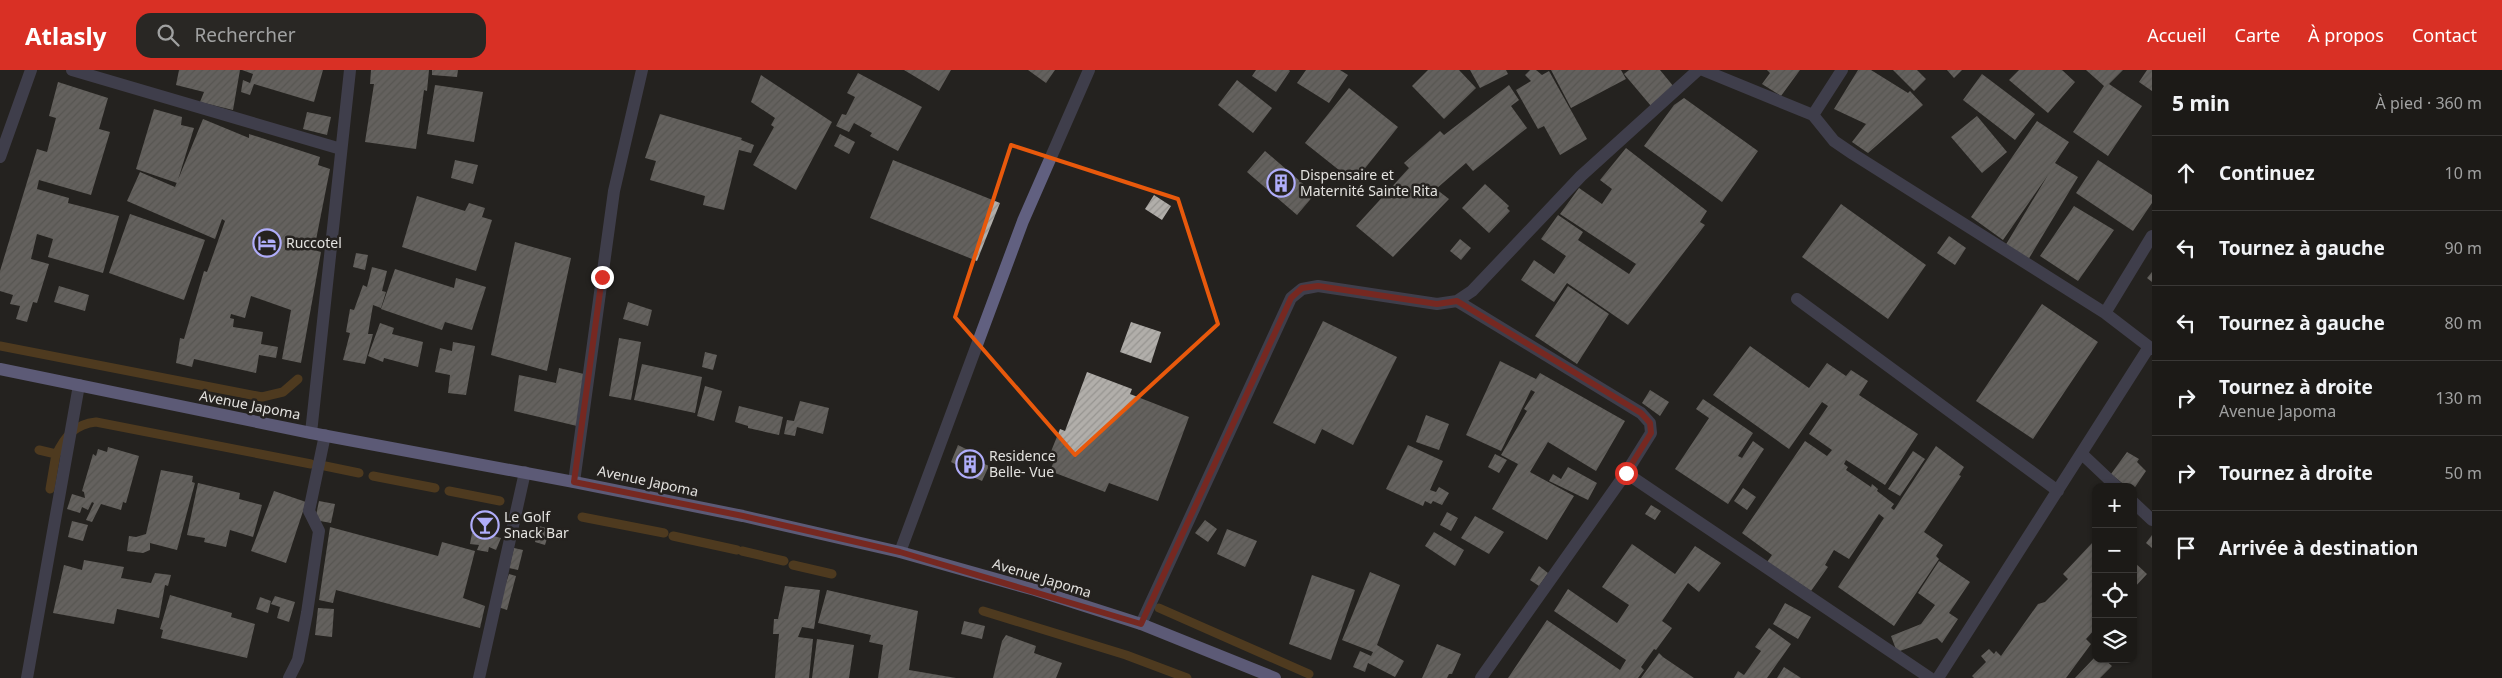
<!DOCTYPE html>
<html lang="fr">
<meta charset="utf-8">
<style>
body{margin:0;font-family:"Noto Sans",sans-serif;background:#292724;color:#f1f3f6}
.controls{position:absolute;right:15px;bottom:15px;display:grid;overflow:hidden;border-radius:10px;box-shadow:0 1px 4px #0004}
.controls button{width:45px;height:45px;display:grid;place-items:center;padding:0;border:0;border-bottom:1px solid #3a3836;background:#1c1a17;color:#f1f3f6;font:25px sans-serif}
.stop{position:absolute;width:15px;height:15px;margin:-11px;border:4px solid #d93025;border-radius:50%;background:#fff}
.stop.end{background:#d93025;border-color:#fff;box-shadow:0 1px 5px #0008}
.list{margin:0;padding:0;list-style:none}
h2{display:flex;justify-content:space-between;align-items:center;height:65px;margin:0;padding:0 20px;font-size:21px}
h2 small{font-size:16px;font-weight:400;color:#a0a1a1}
.list li{display:grid;grid-template-columns:32px 1fr auto;gap:15px;align-items:center;box-sizing:border-box;height:75px;padding:0 20px;border-top:1px solid #3a3836}
.list b{display:block;font-size:19px;white-space:nowrap}
.list p{margin:0;font-size:16px;white-space:nowrap;color:#a0a1a1}
.list em{font-size:16px;font-style:normal;color:#a0a1a1}
.icon{flex:none;width:28px;height:28px;fill:none;stroke:currentColor;stroke-width:2;stroke-linecap:round;stroke-linejoin:round}
.map{position:relative;flex:none;width:2152px;height:608px;overflow:hidden}
header{display:flex;align-items:center;gap:30px;box-sizing:border-box;height:70px;padding:0 25px;background:#d93025;color:#fff}
header strong{font-size:24px}
nav{display:flex;gap:28px;margin-inline-start:auto;font-size:18px}
.search{width:350px;height:45px;background:#292724;display:flex;align-items:center;gap:12px;box-sizing:border-box;padding:0 18px;border-radius:15px;color:#a0a1a1;font-size:19px}
main{display:flex}
aside{flex:1;background:#1c1a17}
.map>svg:first-child{display:block}
.lines{fill:none;stroke-linecap:round;stroke-linejoin:round}
.stream{stroke:#82581f;stroke-width:9}
.building{fill:url(#building-hatch)}
.street{stroke:#616080;stroke-width:12}
.primary{stroke:#9f9ddf;stroke-width:12}
.route{stroke:#d93025;stroke-width:6}
.marked{fill:none;stroke:#e8590c;stroke-width:4;stroke-linejoin:round}
.labels{text-anchor:middle;stroke-width:5;stroke-linejoin:round;paint-order:stroke}
.poi-label{font-size:14px;fill:#e3e2df;stroke:#25221f;text-anchor:start}
.street-label{font-size:14px;fill:#e3e2df;stroke:#25221f}
</style>
<header>
<strong>Atlasly</strong>
<div class="search"><svg class="icon" aria-label="search" viewBox="0 0 24 24"><circle cx="10" cy="10" r="6"/><path d="M15 15l6 6"/></svg>Rechercher</div>
<nav><a>Accueil</a><a>Carte</a><a>À propos</a><a>Contact</a></nav>
</header>
<main>
<div class="map">
<svg width="2152" height="608" viewBox="0 0 2152 608">
<defs>
<pattern id="building-hatch" width="6" height="6" patternUnits="userSpaceOnUse" patternTransform="scale(1.25)"><rect width="6" height="6" fill="#b1aeaa"/><path d="M-1 1l2-2M0 6l6-6M5 7l2-2" fill="none" stroke="#969490"/></pattern>
</defs>
<rect width="100%" height="100%" fill="#25221f"/>
<g class="lines">
<path class="stream" d="M0,276L262,327L283,322L298,309
M39,380L56,384L50,419
M56,385C64,367 75,354 96,352L311,394
M325,396L359,403
M373,406L435,418
M449,421L500,431
M582,447L664,463
M673,466L737,480
M742,481L784,491
M793,495L832,504
M1159,538L1309,604
M983,541L1126,585L1187,608"/>
</g>
<path class="building" d="M179,0H240L233,40L200,32L204,22L176,15Z
M242,0H323L314,32L254,14L250,25L241,22L243,10L250,13L253,4Z
M371,0H429L427,21L424,20L416,79L365,72L374,14H370Z
M432,0H458L457,7L432,5Z
M904,0H951L939,21Z
M1028,0H1055L1046,13Z
M1256,0H1289L1290,1L1276,22L1252,6Z
M1306,0H1340L1348,5L1329,33L1297,13Z
M1428,0H1459L1476,18L1444,49L1412,16Z
M1470,0H1506L1508,4L1480,18Z
M1530,0H1536L1542,5L1549,1L1587,69L1560,85L1544,56L1538,59L1516,20L1531,11L1525,5Z
M1551,0H1621L1626,9L1571,38Z
M1629,0H1660L1674,17L1651,36L1624,4Z
M1767,0H1800L1781,26L1762,14L1770,3Z
M1858,0H1871L1908,23L1910,21L1923,35L1868,83L1852,72L1866,54L1834,39Z
M1893,0H1917L1926,9L1914,21Z
M1947,0H1962L1954,8Z
M2019,0H2062L2075,12L2048,43L2009,10Z
M2086,0H2123L2109,14L2142,36L2108,86L2073,62L2104,16Z
M2147,0H2152V21L2139,12Z
M858,3L922,37L898,81L870,66L872,63L854,53L849,62L836,56L842,44L846,45L855,27L847,23Z
M1982,4L2035,44L2015,70L1963,30Z
M761,5L832,52L796,120L753,95L774,57L771,55L775,48L751,32Z
M1237,10L1272,38L1253,63L1218,35Z
M58,12L108,28L99,59L110,62L91,125L39,110L37,119L69,128L68,133L119,146L103,203L48,187L53,169L37,164L31,189L49,194L37,233L33,232L27,252L16,249L20,236L10,234L13,225L0,221V201L37,79L47,82L56,48L49,46Z
M435,15L483,22L474,72L427,64Z
M1509,15L1519,30L1511,36L1527,58L1473,101L1466,93L1436,119L1449,129L1393,187L1356,156L1409,98L1404,93L1440,61L1444,65Z
M1349,18L1398,57L1354,112L1305,73Z
M1684,28L1758,81L1722,132L1644,76L1674,35Z
M154,39L182,47L181,55L194,58L177,113L136,99Z
M307,42L331,47L327,65L303,59Z
M660,44L742,68L741,70L754,75L751,83L739,80L724,140L703,135L705,126L650,110L656,91L645,88Z
M1977,46L2007,82L1982,103L1951,67Z
M203,49L249,68V64L320,87L318,95L330,99L314,180L321,182L301,293L282,289L291,240L251,226L245,248L231,244L230,248L234,249L233,257L263,262L261,274L278,277L276,288L259,285L256,303L194,289L192,297L176,293L180,268L184,269L204,201L207,202L225,151L222,149L215,169L127,131L140,102L175,117Z
M2037,51L2069,72L2055,93L2078,107L2028,190L2005,176L2048,105L2003,170L1971,147Z
M840,64L855,72L849,84L834,76Z
M1626,78L1707,141L1700,152L1705,155L1628,255L1567,213L1554,232L1521,210L1534,190L1554,204L1566,186L1541,169L1558,145L1583,162L1578,170L1629,204L1636,194L1560,144L1579,118L1602,134L1612,119L1600,110Z
M1265,81L1315,124L1297,145L1247,102Z
M455,90L478,95L473,114L451,108Z
M893,90L1000,133L977,191L870,148Z
M2098,90L2152,125V133L2133,161L2076,123Z
M1485,114L1509,136L1507,138L1510,141L1489,163L1462,138Z
M1154,125L1171,136L1162,150L1145,139Z
M417,126L465,141L469,133L485,138L482,147L492,150L476,201L402,177Z
M1841,134L1926,195L1888,249L1802,187Z
M2074,136L2114,160L2078,211L2040,186Z
M130,144L205,170L184,230L109,203Z
M1949,166L1966,178L1955,195L1937,183Z
M1460,169L1471,178L1461,190L1450,181Z
M515,172L571,188L547,301L491,285Z
M356,183L368,185L365,200L353,197Z
M372,197L387,201L382,221L386,222L381,238L373,235L368,264H373L365,294L343,290L350,263L346,262L350,239L354,240L363,215L367,217Z
M395,199L454,218L456,208L486,217L472,260L445,252L442,260L381,239Z
M2152,202V212L2147,208Z
M59,216L89,225L85,241L54,232Z
M1568,216L1609,244L1577,294L1535,266Z
M628,232L652,240L648,256L623,249Z
M2042,234L2098,272L2033,369L1976,331Z
M1323,251L1397,287L1353,375L1322,359L1315,374L1273,353Z
M1131,252L1161,262L1151,293L1120,282Z
M380,253L394,258L392,264L423,272L418,297L384,288L383,292L368,286Z
M619,268L641,272L631,330L609,326Z
M453,272L475,276L466,325L448,323L450,305L435,302L440,278L452,281Z
M1750,276L1809,318L1827,293L1846,306L1851,300L1868,311L1859,325L1918,364L1885,415L1846,390L1844,394L1848,397L1846,400L1871,417L1872,414L1878,419L1877,421L1894,434L1891,438L1894,440L1936,376L1964,397L1959,405L1961,406L1924,462L1943,475L1936,486L1939,489L1894,556L1838,517L1884,448L1879,444L1849,489L1834,480L1825,495L1828,497L1811,521L1767,492L1772,485L1742,463L1805,371L1827,386L1832,380L1809,364L1828,336L1822,332L1789,379L1713,325Z
M705,282L717,285L713,300L702,297Z
M1500,291L1536,309L1540,303L1625,351L1596,401L1548,372L1530,402L1574,426L1547,470L1492,439L1518,394L1501,385L1527,341L1524,339L1535,322L1531,320L1501,381L1466,365Z
M642,294L702,307L695,343L634,330Z
M559,298L584,304L577,356L514,341L519,305L556,313Z
M1087,302L1132,319L1130,324L1189,347L1158,431L1109,413L1105,422L1050,401L1056,386L1050,384L1060,359L1065,361Z
M705,316L722,321L714,351L697,346Z
M1650,320L1669,332L1660,346L1642,333Z
M1703,329L1753,363L1738,386L1742,388L1753,371L1764,379L1728,434L1675,399L1709,348L1696,339Z
M800,331L829,338L823,364L797,357L795,366L784,364L787,350L794,351Z
M739,336L783,347L779,365L748,358V356L735,352Z
M1426,345L1449,354L1439,380L1416,372Z
M958,375L980,386L978,391L989,396L982,411L971,406L973,403L951,392Z
M1408,375L1443,391L1430,420L1436,422L1439,417L1449,423L1442,435L1433,431L1431,434L1425,431L1423,436L1386,419Z
M108,377L139,386L126,433L123,432L121,440L101,434L92,452L86,450L94,433L92,432L94,428L88,440L82,437L80,443L67,439L72,424L85,428L84,422L82,421L93,384L96,386L98,379L107,382Z
M1913,381L1925,389L1900,426L1888,419Z
M2127,382L2139,389L2137,392L2146,401L2133,420V417H2127L2111,404Z
M1495,384L1507,390L1499,403L1488,397Z
M1568,397L1597,413L1588,430L1549,411L1553,404L1561,409Z
M161,400L193,406L192,412L195,413L177,480L150,473V480L143,483L127,481L129,466L136,467L146,464Z
M198,413L240,423L239,429L262,435L253,467L230,460L226,477L204,472L205,468L187,465Z
M1743,418L1756,427L1747,440L1734,431Z
M274,421L306,432L286,493L251,481Z
M319,431L335,434L331,453L315,450Z
M1651,435L1661,441L1655,450L1645,444Z
M1447,442L1458,448L1451,461L1440,455Z
M1475,446L1504,462L1489,484L1461,468Z
M1205,450L1217,459L1208,472L1195,463Z
M72,451L88,455L83,471L68,467Z
M539,456L550,459L545,475L535,472Z
M330,457L438,486L442,472L475,481L463,528L485,536L480,558L336,520L333,533L319,530Z
M1227,459L1257,471L1245,497L1217,484Z
M1434,462L1464,480L1455,496L1425,476Z
M472,463H482L501,468L496,480L489,477L488,482L477,480L479,475L470,474Z
M2152,465V478L2146,473Z
M2093,472L2096,474V558L2086,569L2091,574L2066,608H1974L1972,606L1986,592L1981,586L1989,579L1994,584L1996,581L2001,586L2038,534L2045,532L2068,509L2063,504Z
M1632,474L1675,504L1695,476L1721,493L1699,522L1688,513L1662,551L1672,558L1656,580L1654,579L1641,597L1644,600L1638,608H1508L1547,550L1620,600L1626,590L1554,541L1568,519L1617,553L1629,535L1602,517Z
M514,478L523,480L518,500L509,498Z
M84,490L124,497L121,508L151,513L155,503L171,505L168,516L165,515L159,548L117,539L114,554L53,543L64,495L82,500Z
M1939,491L1970,512L1949,543L1958,549L1942,573L1937,568L1897,582L1891,566L1921,554L1935,535L1918,523Z
M2133,491L2147,504L2133,519Z
M1539,496L1548,503L1539,516L1530,510Z
M1370,502L1400,515L1377,575L1404,591L1395,607L1368,593L1365,602L1353,597L1360,581L1371,586L1373,582L1342,570Z
M509,504L516,506L507,540L498,537Z
M1312,505L1355,520L1331,590L1289,574Z
M785,516L820,520L814,559L802,557L798,567L813,569L809,608H775L779,564H773L774,549H778Z
M827,520L918,541L909,600L956,608H878L883,575L869,572L871,565L818,553Z
M170,525L232,543L231,547L255,554L247,588L161,568L163,560L160,559Z
M275,526L295,532L289,552L277,548L280,537L271,534Z
M260,527L271,531L268,543L256,539Z
M1785,533L1811,547L1798,569L1773,554Z
M318,538L334,539L332,567L315,565Z
M964,551L985,556L982,569L961,564Z
M1769,558L1791,574L1767,608H1734L1738,601L1744,605L1761,581L1755,577Z
M1006,565L1036,576L1034,583L1062,593L1056,608H993L1002,571Z
M817,569L854,575L849,608H812Z
M1437,574L1461,584L1452,604H1449L1447,608H1422Z
M1659,583L1663,587L1694,608H1641Z
M2096,586V589H2104L2112,596L2100,608H2075Z
M1784,597L1801,608H1777Z"/>
<g class="lines">
<path class="street" d="M72,0L341,79
M1703,0L1813,45L1834,71L1853,84L2105,243L2152,279
M1813,45L1842,0
M0,87L31,0
M1797,229L2058,421
M1457,231L1641,343L1650,353L1651,363L1626,403L1481,608
M2105,243L2152,166
M311,363L350,0
M2082,384L2117,417
M1626,403L1930,608
M574,412L614,121L642,0
M2133,432L2152,450
M900,482L1023,151L1089,0
M1141,554L1291,228L1302,219L1318,216L1437,234L1457,231L1472,221L1581,106L1698,0
M27,608L79,315
M289,608L298,590L307,543L319,461L309,441L325,365
M479,608L525,402
M1938,608L2149,277"/>
<path class="primary" d="M0,299L311,363L574,412L743,446L900,482L1035,520L1141,554L1275,608"/>
</g>
<g class="lines">
<path class="route" d="M602,207L574,412L743,446L900,482L1141,554L1291,228L1302,218L1318,216L1437,234L1457,231L1641,343L1650,353L1651,363L1626,403"/>
</g>
<path d="M0 0H2152V608H0ZM1011,75L1178,129L1218,254L1075,385L955,247Z" fill="#25221f" fill-opacity=".55" fill-rule="evenodd"/>
<path class="marked" d="M1011,75L1178,129L1218,254L1075,385L955,247Z"/>
<defs>
<g id="building-ring" transform="scale(1.4375)"><circle r="9.5" fill="#25221f" stroke="#b0adfa" stroke-width="1.5"/><path d="M-4-6H4V6H1V3H-1V6H-4ZM-2.5-4.3h1.7v1.8h-1.7ZM.8-4.3h1.7v1.8H.8ZM-2.5-1h1.7V.8h-1.7ZM.8-1h1.7V.8H.8Z" fill="#b0adfa"/></g>
<g id="hotel-ring" transform="scale(1.4375)"><circle r="9.5" fill="#25221f" stroke="#b0adfa" stroke-width="1.5"/><path d="M-6-4.5h1.5V1H6V5H4.5V3h-9V5H-6ZM-4 0a1.8 1.8 0 1 1 3.6 0ZM.5 0V-2.5h3Q6-2.5 6 0Z" fill="#b0adfa"/></g>
<g id="bar-ring" transform="scale(1.4375)"><circle r="9.5" fill="#25221f" stroke="#b0adfa" stroke-width="1.5"/><path d="M-6-5H6L.8 .8V4.5H3.5V6h-7V4.5H-.8V.8Z" fill="#b0adfa"/></g>
</defs>
<g fill-rule="evenodd">
<use href="#building-ring" x="1281" y="113"/>
<use href="#hotel-ring" x="267" y="173"/>
<use href="#building-ring" x="970" y="394"/>
<use href="#bar-ring" x="485" y="455"/>
</g>
<g class="labels">
<g class="poi-label">
<text x="1300" y="110">Dispensaire et<tspan x="1300" dy="16">Maternité Sainte Rita</tspan></text>
<text x="286" y="178">Ruccotel</text>
<text x="989" y="391">Residence<tspan x="989" dy="16">Belle- Vue</tspan></text>
<text x="504" y="452">Le Golf<tspan x="504" dy="16">Snack Bar</tspan></text>
</g>
<g class="street-label">
<text transform="translate(250 335) rotate(11)" y="5">Avenue Japoma</text>
<text transform="translate(648 411) rotate(12)" y="5">Avenue Japoma</text>
<text transform="translate(1042 508) rotate(17)" y="5">Avenue Japoma</text>
</g>
</g>
</svg>
<div class="controls">
<button>+</button>
<button>−</button>
<button><svg class="icon" aria-label="locate" viewBox="0 0 24 24"><circle cx="12" cy="12" r="6"/><path d="M12 2v4M12 18v4M2 12h4M18 12h4"/></svg></button>
<button><svg class="icon" aria-label="layers" viewBox="0 0 24 24"><path d="M12 4l9 5-9 5-9-5zM3 14l9 5 9-5"/></svg></button>
</div>
<div class="stop" style="left:1626px;top:403px"></div>
<div class="stop end" style="left:602px;top:207px"></div>
</div>
<aside>
<h2>5 min<small>À pied · 360 m</small></h2>
<ul class="list">
<li><svg class="icon" aria-label="ahead" viewBox="0 0 24 24"><path d="M12 20V5M6 11l6-6 6 6"/></svg><div><b>Continuez</b></div><em>10 m</em></li>
<li><svg class="icon" aria-label="left" viewBox="0 0 24 24"><path d="M17 20v-9H6M10 6l-5 5 5 5"/></svg><div><b>Tournez à gauche</b></div><em>90 m</em></li>
<li><svg class="icon" aria-label="left" viewBox="0 0 24 24"><path d="M17 20v-9H6M10 6l-5 5 5 5"/></svg><div><b>Tournez à gauche</b></div><em>80 m</em></li>
<li><svg class="icon" aria-label="right" viewBox="0 0 24 24"><path d="M7 20v-9h11M14 6l5 5-5 5"/></svg><div><b>Tournez à droite</b><p>Avenue Japoma</p></div><em>130 m</em></li>
<li><svg class="icon" aria-label="right" viewBox="0 0 24 24"><path d="M7 20v-9h11M14 6l5 5-5 5"/></svg><div><b>Tournez à droite</b></div><em>50 m</em></li>
<li><svg class="icon" aria-label="arrive" viewBox="0 0 24 24"><path d="M6 21V4h12l-3 4 3 4H6"/></svg><div><b>Arrivée à destination</b></div></li>
</ul>
</aside>
</main>
